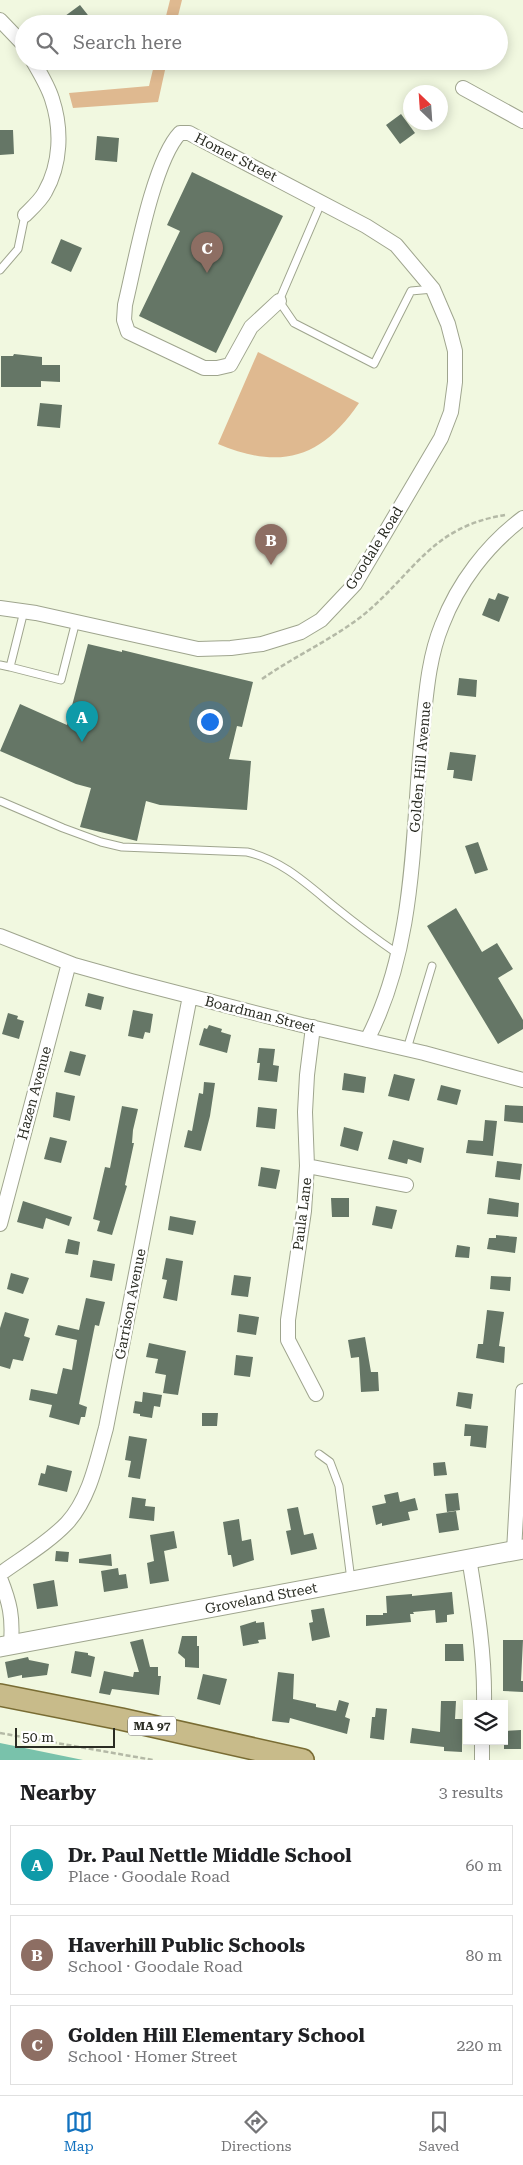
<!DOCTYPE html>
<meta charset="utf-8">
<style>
body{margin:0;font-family:"Roboto Serif",serif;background:#f2f2f2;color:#202124}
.controls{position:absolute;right:15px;bottom:15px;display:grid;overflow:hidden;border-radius:0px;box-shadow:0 2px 12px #0003}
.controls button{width:45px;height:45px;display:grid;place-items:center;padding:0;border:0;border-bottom:1px solid #e0e0e0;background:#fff;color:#202124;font:25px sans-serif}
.compass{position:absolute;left:403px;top:85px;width:45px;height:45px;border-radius:50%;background:#fff;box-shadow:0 2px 12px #0003;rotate:335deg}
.scale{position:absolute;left:15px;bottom:12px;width:100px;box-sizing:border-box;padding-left:5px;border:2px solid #2a2c23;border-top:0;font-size:14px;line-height:18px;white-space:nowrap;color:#2a2c23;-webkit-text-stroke:4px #fff;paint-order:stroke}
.you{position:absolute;left:209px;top:721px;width:18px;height:18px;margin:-12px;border:4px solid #fff;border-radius:50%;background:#1a73e8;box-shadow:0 0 0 8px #1a73e833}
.badge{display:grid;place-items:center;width:32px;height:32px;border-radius:50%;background:#1272bf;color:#fff;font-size:16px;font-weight:700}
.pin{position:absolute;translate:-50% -41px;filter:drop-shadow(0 1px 2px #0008)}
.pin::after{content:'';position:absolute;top:26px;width:18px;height:15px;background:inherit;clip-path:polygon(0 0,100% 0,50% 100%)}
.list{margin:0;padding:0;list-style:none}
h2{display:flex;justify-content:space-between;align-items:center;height:65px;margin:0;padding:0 20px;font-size:21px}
h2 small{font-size:16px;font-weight:400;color:#757577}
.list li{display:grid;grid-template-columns:32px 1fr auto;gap:15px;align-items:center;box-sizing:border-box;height:80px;margin:0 10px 10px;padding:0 10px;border:1px solid #e0e0e0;border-radius:0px}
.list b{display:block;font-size:19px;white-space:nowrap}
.list p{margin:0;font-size:16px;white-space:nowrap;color:#757577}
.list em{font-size:16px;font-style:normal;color:#757577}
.icon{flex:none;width:28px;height:28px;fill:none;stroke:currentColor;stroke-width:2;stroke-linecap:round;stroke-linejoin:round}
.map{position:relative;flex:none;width:523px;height:1760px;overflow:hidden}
.search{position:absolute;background:#fff;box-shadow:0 2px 12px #0003;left:15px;right:15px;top:15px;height:55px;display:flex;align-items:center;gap:12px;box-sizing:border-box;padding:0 18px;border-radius:28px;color:#757577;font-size:19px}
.sheet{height:335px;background:#fff}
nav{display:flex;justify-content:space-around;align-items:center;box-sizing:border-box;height:70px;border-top:1px solid #e0e0e0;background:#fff;font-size:14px;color:#757577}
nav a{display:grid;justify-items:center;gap:2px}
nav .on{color:#1272bf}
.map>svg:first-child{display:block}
.green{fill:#dfb990}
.water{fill:#79c2ab}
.building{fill:#657666}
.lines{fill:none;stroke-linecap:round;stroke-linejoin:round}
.service-casing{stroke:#9fa58e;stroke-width:9}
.minor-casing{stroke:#9fa58e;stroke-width:16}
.secondary-casing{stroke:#9fa58e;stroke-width:21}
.primary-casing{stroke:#796c33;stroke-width:24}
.path{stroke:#b4b9a6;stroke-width:2.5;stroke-dasharray:5 2.5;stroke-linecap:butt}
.service{stroke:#fff;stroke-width:7}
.minor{stroke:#fff;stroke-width:14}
.secondary{stroke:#fff;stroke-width:19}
.primary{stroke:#c8bb8a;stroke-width:21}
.labels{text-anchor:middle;stroke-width:5;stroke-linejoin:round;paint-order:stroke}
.shield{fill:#fff;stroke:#6a6b65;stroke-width:1}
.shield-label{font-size:12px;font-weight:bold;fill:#2a2c23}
.street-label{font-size:14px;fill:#2a2c23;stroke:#fff}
</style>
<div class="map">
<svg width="523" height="1760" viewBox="0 0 523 1760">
<rect width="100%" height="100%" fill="#f1f8e0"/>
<path class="green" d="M170,0H182L176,24H164Z
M155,61H167L158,102L73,108L69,93L149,86Z
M258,352L359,403C321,459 280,470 218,444Z"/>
<path class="water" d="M0,1743L83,1760H0Z"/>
<path class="building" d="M80,5L95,24H71L65,16Z
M401,114L415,133L400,144L386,125Z
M0,130H13L14,154L0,155Z
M97,136L119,138L117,162L95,160Z
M192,172L283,216L216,353L139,316L180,231L167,225Z
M61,239L82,248L71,272L51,263Z
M14,354L42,357V365H60V382L41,381V387H1V356H13Z
M40,403L62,405L60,428L37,426Z
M498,593L509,597L499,622L482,615L489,598L495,600Z
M88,644L122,652V650L253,682L242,727L237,726L229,759L251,761L247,810L160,805L146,801L137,841L80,827L91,788L76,784L0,751L20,704L67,725Z
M459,678L477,680L476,697L457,695Z
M450,752L476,755L472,781L453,778L454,770H447Z
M478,842L488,870L475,874L465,846Z
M456,908L482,952L497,943L513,969L498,978L523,1020V1029L498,1044L427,926Z
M88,993L104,997L101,1010L85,1006Z
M133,1010L153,1014L150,1033L145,1032L143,1039L128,1036Z
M8,1013L18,1016L17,1019L24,1021L19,1039L2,1034Z
M209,1025L222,1029L221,1032L231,1035L227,1053L199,1045L204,1028L207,1029Z
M259,1048L275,1049L273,1065L279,1066L277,1082L258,1080L260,1063H257Z
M70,1051L86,1055L80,1076L64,1072Z
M344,1073L366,1077L364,1093L342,1090Z
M394,1074L415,1079L409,1101L388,1096Z
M204,1082L215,1083L210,1116L201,1151L184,1147L188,1130L192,1131L199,1093L203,1094Z
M441,1085L461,1090L457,1105L437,1100Z
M56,1092L75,1096L70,1121L53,1117Z
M505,1105L523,1106V1123L504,1121Z
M122,1106L138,1109L133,1130L132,1143H134L125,1185L127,1186L112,1235L97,1231L100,1221L93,1219L105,1167L110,1168Z
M258,1107L277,1109L275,1129L256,1127Z
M485,1120L497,1121L493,1156L466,1153L468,1140L483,1141Z
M344,1127L363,1132L358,1151L340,1146Z
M50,1137L67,1141L61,1163L44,1159Z
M393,1140L424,1148L421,1163L408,1159L407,1164L388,1159Z
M497,1161L522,1164L520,1180L495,1177Z
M261,1167L280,1170L276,1189L258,1186Z
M331,1198H349V1217H332Z
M489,1198L519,1203L518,1217L487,1214Z
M23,1201L72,1217L69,1226L46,1218L43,1229L17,1222Z
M376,1206L397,1210L392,1229L372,1225Z
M170,1216L196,1221L193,1235L168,1230Z
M496,1235L517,1237L515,1253L487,1249L489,1238H496Z
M68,1239L80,1242L78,1255L65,1253Z
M457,1245L470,1247L469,1258L455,1257Z
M166,1258L183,1261L177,1301L163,1298L167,1280L162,1279Z
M93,1260L115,1264L112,1281L90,1277Z
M11,1273L29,1278L23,1294L7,1289Z
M234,1275L251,1277L248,1297L231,1295Z
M491,1276L511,1277L510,1291L490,1289Z
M86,1298L105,1302L99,1326L95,1325L79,1404L87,1407L85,1417H81L79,1425L49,1417L52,1405L29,1400L31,1389L57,1394L63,1368L72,1370L77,1340L55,1335L58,1325L79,1330Z
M487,1310L504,1312L499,1346L505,1347L504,1363L476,1358L478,1344H483Z
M5,1312L29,1319L24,1336L30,1338L23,1361L13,1359L10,1369L0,1366V1328Z
M239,1314L259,1317L256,1335L237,1332Z
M365,1337L371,1372H378L379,1391L361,1392L359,1357L351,1358L348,1340Z
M149,1343L186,1351L178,1395L163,1393L166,1375L155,1373L158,1359L146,1357Z
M236,1355L253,1357L250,1377L234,1375Z
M143,1392L162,1395L160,1407L154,1406L152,1418L140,1416V1414L133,1413L135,1401L142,1402Z
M458,1392L473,1394L471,1409L456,1406Z
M202,1413H218L217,1426H202Z
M465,1424L488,1426L486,1448L470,1446L471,1436H464Z
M129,1436L147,1439L140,1479L128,1477L131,1461L125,1460Z
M445,1462L447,1475L434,1476L433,1463Z
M47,1465L72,1471L67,1492L38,1485L41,1473L45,1474Z
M398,1492L400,1502L415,1498L418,1510L408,1512L410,1520L382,1526V1523L376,1525L372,1506L386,1503L384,1495Z
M458,1493L460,1510L447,1512L445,1494Z
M132,1497L146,1499L145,1506L155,1507L154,1521L129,1518Z
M298,1507L304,1535L313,1533L317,1549L291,1555L286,1531L291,1530L287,1509Z
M456,1511L459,1530L439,1533L436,1514Z
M239,1519L242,1541L251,1539L254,1560L233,1567L231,1555H228L223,1522Z
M174,1531L177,1548L164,1551L169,1581L150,1584L147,1563L154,1561L150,1535Z
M56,1551L69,1552L68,1562L55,1561Z
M111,1554L112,1566L79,1563V1559Z
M118,1568L119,1575L126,1574L128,1588L104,1592L101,1571Z
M54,1580L58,1606L37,1609L33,1584Z
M452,1592L454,1614L447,1615V1622L436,1623L435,1610L413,1612L414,1614H410L411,1622L366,1626V1615H383V1613H387L386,1596L412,1594V1596Z
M324,1608L330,1637L312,1641L309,1623L313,1622L311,1610Z
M256,1621V1623L264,1622L266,1639L258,1640L259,1643L243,1646L240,1626Z
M182,1636H197V1646H199V1668L185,1667V1659L178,1653Z
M143,1639L150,1667H158V1676H161L159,1695L112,1689L110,1695L99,1693L104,1671L133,1677L134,1672H139L130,1642Z
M503,1640H523L521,1681H523V1692L503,1691Z
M445,1644H463L464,1661H445Z
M75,1651L88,1653V1655L95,1657L91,1677L71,1673Z
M28,1657L29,1660L49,1664L47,1675L22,1678V1675L8,1678L5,1662Z
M278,1672L294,1674L293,1699L316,1704V1707L336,1711L339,1700L349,1703L345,1717L350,1719L347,1734L290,1718L289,1723L272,1721Z
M203,1674L227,1679L220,1705L197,1699Z
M441,1701H456L455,1719H462V1752L444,1751V1747L410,1743L412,1728L440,1732Z
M376,1708L387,1709L384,1740L370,1738L372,1717H375Z
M521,1730V1749H504V1731Z"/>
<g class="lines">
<g class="service-casing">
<path id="service" d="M321,203L279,301L294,323L374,364L411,291L433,289
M0,270L18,249L25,215
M24,611L10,667L61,680L76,621
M0,665L10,667
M0,801L63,828L101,842L122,847L247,852C282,860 308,885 335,907C356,924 376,939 398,954
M407,1049L432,966
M319,1454L330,1462L339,1486L351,1580"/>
</g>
<g class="minor-casing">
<path id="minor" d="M0,20L24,45
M463,88L523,121
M25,215C32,208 41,200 45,192C61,164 62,129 52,99C48,86 40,73 33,61
M0,608L36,613L198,649L231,648L262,644L301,632L321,620L355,584L441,438L451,412L455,382V351L448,324L433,289L396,245L366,226L200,139L189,133H180C153,161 135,264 125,305L124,320L128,332L204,368H217L230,365L251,327L279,301
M0,936L74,965L131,981L302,1025L424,1053L523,1080
M313,1027L307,1075L305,1112L307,1166L304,1211L288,1320V1340L316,1394
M367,1040C416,946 412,836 422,733C426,697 428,659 442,625C458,583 487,545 523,518
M307,1166L406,1185
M0,1224L69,963
M514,1551L523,1391
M469,1558C477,1607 485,1654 484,1704
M0,1574C22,1558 48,1543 67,1523C90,1498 97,1460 106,1428L190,996
M0,1578C10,1603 13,1617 11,1644
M482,1760V1741"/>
</g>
<g class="secondary-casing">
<path id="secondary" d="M0,1647L523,1549"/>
</g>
<g class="primary-casing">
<path id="primary" d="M0,1695L121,1719L303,1760"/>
</g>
<path class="path" d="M262,679C295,656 331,640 362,616C415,573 430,527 505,515
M0,1733L153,1760"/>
<use href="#service" class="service"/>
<use href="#minor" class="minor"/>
<use href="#secondary" class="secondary"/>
<use href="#primary" class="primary"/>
</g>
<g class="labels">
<rect class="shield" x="128" y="1716.5" width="48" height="19" rx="4"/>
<g class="shield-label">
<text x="152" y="1730">MA 97</text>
</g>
<g class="street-label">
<text transform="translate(236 157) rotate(27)" y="5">Homer Street</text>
<text transform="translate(374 548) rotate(-58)" y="5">Goodale Road</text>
<text transform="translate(420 767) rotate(-85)" y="5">Golden Hill Avenue</text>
<text transform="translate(260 1014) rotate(14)" y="5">Boardman Street</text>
<text transform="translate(34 1093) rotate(-75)" y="5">Hazen Avenue</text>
<text transform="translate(302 1214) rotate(-83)" y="5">Paula Lane</text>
<text transform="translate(130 1304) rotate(-79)" y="5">Garrison Avenue</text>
<text transform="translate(261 1598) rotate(-11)" y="5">Groveland Street</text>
</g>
</g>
</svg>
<div class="controls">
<button><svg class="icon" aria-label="layers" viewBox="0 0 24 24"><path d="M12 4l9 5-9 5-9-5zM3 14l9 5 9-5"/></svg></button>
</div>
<svg class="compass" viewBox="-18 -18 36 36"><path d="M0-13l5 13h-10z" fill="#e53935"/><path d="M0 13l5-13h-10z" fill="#757577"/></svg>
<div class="scale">50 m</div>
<div class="you"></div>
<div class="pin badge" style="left:82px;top:742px;background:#0f9aa8">A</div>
<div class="pin badge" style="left:271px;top:565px;background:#8d6e63">B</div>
<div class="pin badge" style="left:207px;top:273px;background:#8d6e63">C</div>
<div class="search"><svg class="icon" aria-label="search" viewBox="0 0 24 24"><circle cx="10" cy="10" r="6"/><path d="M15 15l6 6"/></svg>Search here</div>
</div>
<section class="sheet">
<h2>Nearby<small>3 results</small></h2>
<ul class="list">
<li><span class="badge" style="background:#0f9aa8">A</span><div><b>Dr. Paul Nettle Middle School</b><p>Place · Goodale Road</p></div><em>60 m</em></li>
<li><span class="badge" style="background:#8d6e63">B</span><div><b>Haverhill Public Schools</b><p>School · Goodale Road</p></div><em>80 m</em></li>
<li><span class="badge" style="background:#8d6e63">C</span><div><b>Golden Hill Elementary School</b><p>School · Homer Street</p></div><em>220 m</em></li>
</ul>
</section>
<nav>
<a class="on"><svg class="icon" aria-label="map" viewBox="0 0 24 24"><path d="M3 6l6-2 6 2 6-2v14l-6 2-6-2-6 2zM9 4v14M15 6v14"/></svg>Map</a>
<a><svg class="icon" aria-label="directions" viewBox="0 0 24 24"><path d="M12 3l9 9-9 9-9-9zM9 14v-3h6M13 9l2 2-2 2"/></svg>Directions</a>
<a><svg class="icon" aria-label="saved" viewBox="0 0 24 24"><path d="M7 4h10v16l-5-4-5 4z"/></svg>Saved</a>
</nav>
